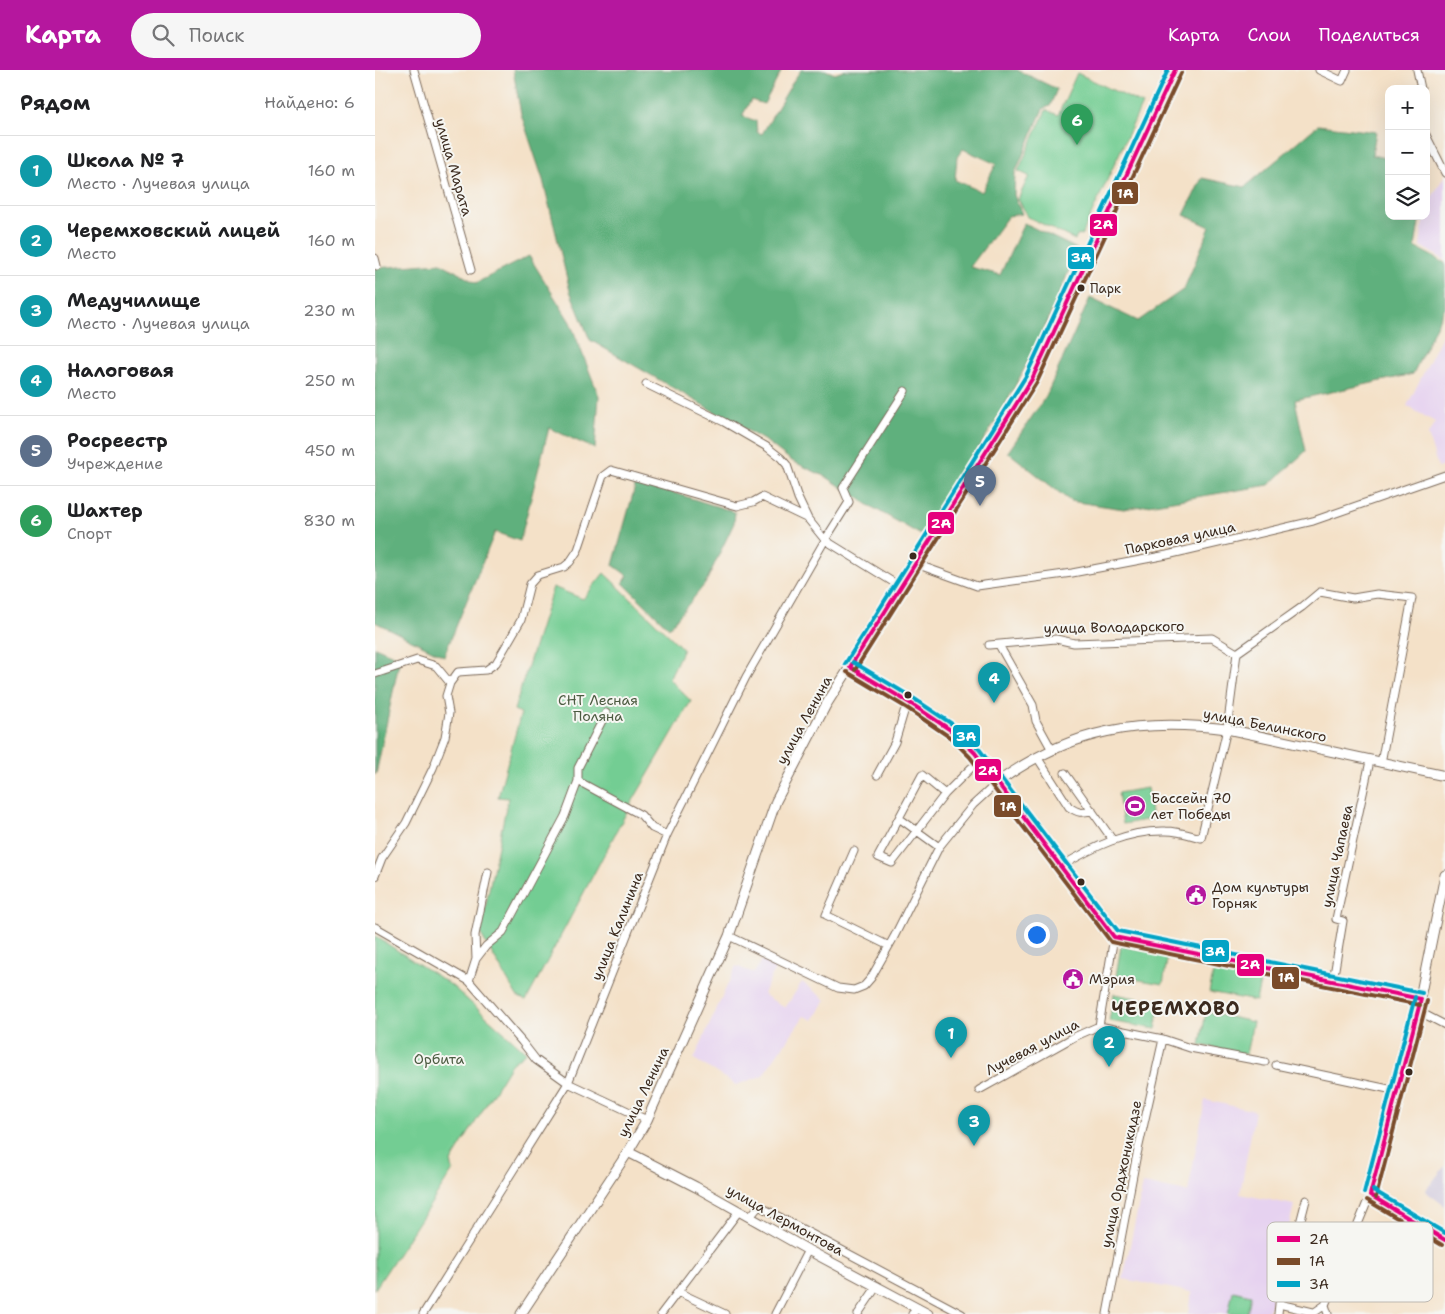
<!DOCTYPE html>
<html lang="ru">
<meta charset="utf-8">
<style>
body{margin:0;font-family:"Shantell Sans",sans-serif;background:#f6f6f6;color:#202124}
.controls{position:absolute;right:15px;top:15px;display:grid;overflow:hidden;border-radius:10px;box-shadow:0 5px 20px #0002}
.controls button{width:45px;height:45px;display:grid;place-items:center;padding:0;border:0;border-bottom:1px solid #e0e0e0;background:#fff;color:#202124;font:25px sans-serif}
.you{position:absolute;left:661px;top:864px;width:18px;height:18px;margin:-12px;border:4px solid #fff;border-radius:50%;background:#1a73e8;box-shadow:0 0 0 8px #1a73e833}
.badge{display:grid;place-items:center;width:32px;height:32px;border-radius:50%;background:#b5179e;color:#fff;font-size:16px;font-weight:700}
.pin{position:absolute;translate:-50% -41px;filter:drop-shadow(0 1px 2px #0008)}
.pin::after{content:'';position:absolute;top:26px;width:18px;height:15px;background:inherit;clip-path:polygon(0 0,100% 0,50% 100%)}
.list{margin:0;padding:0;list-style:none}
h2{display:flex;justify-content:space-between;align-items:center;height:65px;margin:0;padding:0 20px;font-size:21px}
h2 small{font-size:16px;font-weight:400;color:#757577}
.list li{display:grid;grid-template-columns:32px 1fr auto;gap:15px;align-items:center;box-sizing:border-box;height:70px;padding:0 20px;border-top:1px solid #e0e0e0}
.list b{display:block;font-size:19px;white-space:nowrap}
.list p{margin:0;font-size:16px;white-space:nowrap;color:#757577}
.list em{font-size:16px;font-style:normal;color:#757577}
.icon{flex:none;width:28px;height:28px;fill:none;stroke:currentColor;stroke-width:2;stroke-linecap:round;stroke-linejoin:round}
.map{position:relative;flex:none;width:1070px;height:1244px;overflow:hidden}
header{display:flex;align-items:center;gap:30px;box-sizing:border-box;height:70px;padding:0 25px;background:#b5179e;color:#fff}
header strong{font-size:24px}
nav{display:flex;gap:28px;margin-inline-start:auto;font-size:18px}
.search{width:350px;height:45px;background:#f6f6f6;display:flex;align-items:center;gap:12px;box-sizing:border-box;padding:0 18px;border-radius:28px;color:#757577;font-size:19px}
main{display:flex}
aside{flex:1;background:#fff}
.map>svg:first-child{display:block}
.built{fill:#e6d2f0}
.industrial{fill:#c8bfd8}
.green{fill:#73cd93;stroke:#577c58}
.forest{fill:#5eb07d;stroke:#4c6d4e;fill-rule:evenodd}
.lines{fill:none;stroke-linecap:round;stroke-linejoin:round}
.minor-casing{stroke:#7c6a5a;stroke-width:9}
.tertiary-casing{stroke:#7c6a5a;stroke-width:11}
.secondary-casing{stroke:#7c6a5a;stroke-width:11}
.minor{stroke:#fff;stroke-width:7}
.tertiary{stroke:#fff;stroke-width:9}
.secondary{stroke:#fff;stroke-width:9}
.bus-1-casing{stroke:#f6f6f2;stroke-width:8}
.bus-2-casing{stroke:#f6f6f2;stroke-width:8}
.bus-3-casing{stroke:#f6f6f2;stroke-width:8}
.bus-1{stroke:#e5007d;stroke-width:4}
.bus-2{stroke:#7a4b2a;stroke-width:4}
.bus-3{stroke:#03a3c5;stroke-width:4}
.bus-dot{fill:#3b2a1e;stroke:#f6f6f2;stroke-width:2}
.labels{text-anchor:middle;stroke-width:4;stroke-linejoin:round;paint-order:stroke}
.bus-label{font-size:13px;fill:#3b2a1e;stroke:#f6f6f2;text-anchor:start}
.street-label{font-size:14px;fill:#3b2a1e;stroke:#f6f6f2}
.park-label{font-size:14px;fill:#4c5b41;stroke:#f6f6f2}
.poi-label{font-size:14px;fill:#3b2a1e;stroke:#f6f6f2;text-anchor:start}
.district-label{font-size:19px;font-weight:bold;letter-spacing:1px;fill:#3b2a1e;stroke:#f6f6f2}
.key{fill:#f6f6f2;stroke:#beb9b2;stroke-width:1}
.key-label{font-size:14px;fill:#3b2a1e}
.line-badge{stroke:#f6f6f2;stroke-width:2}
.badge-label{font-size:14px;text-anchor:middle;font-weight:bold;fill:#fff}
</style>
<header>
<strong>Карта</strong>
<div class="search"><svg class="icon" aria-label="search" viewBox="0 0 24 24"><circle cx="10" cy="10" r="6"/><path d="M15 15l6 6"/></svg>Поиск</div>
<nav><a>Карта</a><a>Слои</a><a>Поделиться</a></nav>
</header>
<main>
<aside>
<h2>Рядом<small>Найдено: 6</small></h2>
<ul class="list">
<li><span class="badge" style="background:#0f9aa8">1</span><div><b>Школа № 7</b><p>Место · Лучевая улица</p></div><em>160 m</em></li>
<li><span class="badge" style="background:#0f9aa8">2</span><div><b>Черемховский лицей</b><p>Место</p></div><em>160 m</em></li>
<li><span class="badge" style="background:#0f9aa8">3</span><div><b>Медучилище</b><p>Место · Лучевая улица</p></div><em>230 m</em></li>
<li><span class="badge" style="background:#0f9aa8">4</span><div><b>Налоговая</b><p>Место</p></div><em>250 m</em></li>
<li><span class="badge" style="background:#5c6f8a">5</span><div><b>Росреестр</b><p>Учреждение</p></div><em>450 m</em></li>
<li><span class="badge" style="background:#2e9e5b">6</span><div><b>Шахтер</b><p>Спорт</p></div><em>830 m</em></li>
</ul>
</aside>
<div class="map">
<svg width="1070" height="1244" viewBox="0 0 1070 1244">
<rect width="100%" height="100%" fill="#f6f6f2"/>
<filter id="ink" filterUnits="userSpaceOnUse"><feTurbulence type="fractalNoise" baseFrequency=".02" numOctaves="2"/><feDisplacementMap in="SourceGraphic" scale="10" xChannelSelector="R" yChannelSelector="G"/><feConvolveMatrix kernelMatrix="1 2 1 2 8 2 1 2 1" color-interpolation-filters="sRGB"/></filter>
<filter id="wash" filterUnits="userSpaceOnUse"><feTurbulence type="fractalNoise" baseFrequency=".0096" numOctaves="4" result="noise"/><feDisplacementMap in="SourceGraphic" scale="20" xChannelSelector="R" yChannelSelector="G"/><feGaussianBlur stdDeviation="1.12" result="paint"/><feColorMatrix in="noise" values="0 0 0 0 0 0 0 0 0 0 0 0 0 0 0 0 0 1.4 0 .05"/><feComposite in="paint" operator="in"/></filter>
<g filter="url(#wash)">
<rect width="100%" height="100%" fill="#f4e1c8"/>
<path class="built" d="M1070,105V190L1045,176L1049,146H1051V137Z
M1070,260V395L1063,398L1053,365L1060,352L1032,336Z
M387,890L401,897L388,924L410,938L427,912L451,930L438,950L429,946L387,1006L361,1015L319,989L361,896L379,903Z
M830,1030L880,1041L865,1124L919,1135L893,1244H813L816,1222L748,1209L768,1114L813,1122Z"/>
<path class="industrial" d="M1070,1096V1136L1050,1121Z"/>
<path class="green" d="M702,3L767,34L707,165L702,166L700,170L653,147L643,129L654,106L643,101L671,40L683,45Z
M229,503L308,579L294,609L316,631L256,734L151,931L142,926L105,863L133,728L123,727L146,643L139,640L178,517L208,529Z
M772,718L777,749L748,754L743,723Z
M0,866L76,915L151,982L136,994L76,1092L78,1100L0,1219Z
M746,876L793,884L788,914L741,906Z
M840,895L887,904L881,931L834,922Z
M739,924L785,932L781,959L734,951Z
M831,942L878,952L871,984L825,975Z
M858,1221L876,1225L872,1244H853Z"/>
<path class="forest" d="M138,0H407L389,34L376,30L367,46L381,51L382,62L387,64L419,10L426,0H450L460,4L471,0H642L682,19L675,36L668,39L640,103L639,125L647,144L633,146L595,197L625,205L649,153L702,179C682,234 656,289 627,340C602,383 573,423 546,465L495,436L453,408L417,391L392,372L215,270L195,221L168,110L146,44ZM588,79L621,94L607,122L580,110L582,87Z
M943,55L1001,62L997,85L1014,89V146H1045L1040,177L1070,193V237L1038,304L920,330L931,381L894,415L749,439L695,431L633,382L671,326L715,228L763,251L809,219L835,157L809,145L827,108L870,117Z
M154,186L195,252L224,326L220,379L174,358L145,471L120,462L69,586L0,552V198L66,193L101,213Z
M261,413L277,416L360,442L359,453L330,514L294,558L248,513L253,506L238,495Z
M0,577L25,588L1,704H0Z"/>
</g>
<g filter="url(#ink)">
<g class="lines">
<g class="minor-casing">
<path id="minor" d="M39,0L96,200
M944,0L967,11L972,0
M1042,0L1046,19
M1051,65L1070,103
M0,188L2,196
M271,314L349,352L392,377L406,388L412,395L423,428L433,449
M541,494L602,516L697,503L792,485L938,451L1070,405
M614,575L681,569L699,573L837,568L862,583
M624,575L658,635L661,651L677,680
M0,604L42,590L61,596L75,613
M231,643L203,698V711L266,745L277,758L292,765
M662,687L694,737C703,743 707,744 717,740
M690,703L737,769
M502,705L520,672L529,642L535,633
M570,724L547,705L503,787L517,793L570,724L596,698
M524,748L564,777
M479,781L451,845L514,876
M685,797C718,777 752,760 791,761C803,761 815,765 826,768L852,659L862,583L927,537L945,522L978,528L1002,524L1037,528L1006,693
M0,806L7,788L31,753L58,698L70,667L74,643L71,626L75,613L83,602L111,600L121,593L146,550L155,514L163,505L189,497L195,492L203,480L228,406L236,400L362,436L378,432L387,427L433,449L450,470L526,517
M0,857L94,911L147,972L161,990L193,1013L272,1050
M354,866L463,918L479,920L489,916L496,908L519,867L564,777L598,735L623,712L685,797L739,867L1046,929
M101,889L111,876L128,862L190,746L203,711
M94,911L101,889L100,865L113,802
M958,911L968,851L961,849L995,691
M1043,941L1070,955
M724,956L788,969L815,978L890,992
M724,956L739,867
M901,995L1023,1021
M604,1020L699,967L724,956
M931,1130L904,1234L938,1242
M375,1147L384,1136L587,1244
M303,1222L350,1244
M950,1235L953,1244
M48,1244L193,1013L292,765L371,607L450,470L474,432L468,418L530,321
M286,1244L364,1141
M400,1244L433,1180
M483,1244L502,1216
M537,1244L543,1238
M732,1244L761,1089L788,969
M903,1244L904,1234
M937,1244L950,1235L995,1125"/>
</g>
<g class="tertiary-casing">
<path id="tertiary" d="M253,1082L321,1117L433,1180L553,1244"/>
</g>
<g class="secondary-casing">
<path id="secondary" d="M475,597C510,617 547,637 579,663C596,676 610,695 623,712C696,659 764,648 852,659L1070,706
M1070,805L1039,957L995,1125L1070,1170
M146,1244L253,1082L272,1050L354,866L401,731L451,635L657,309L800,0"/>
</g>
<use href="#minor" class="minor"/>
<use href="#tertiary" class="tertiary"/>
<use href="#secondary" class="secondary"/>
<g class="bus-1-casing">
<path id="bus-1" d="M475,597L535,633L580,663L600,683L739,867L1046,929
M475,597L657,309L800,0
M995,1125L1046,929
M995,1125L1070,1170"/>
</g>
<g class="bus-2-casing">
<path id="bus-2" d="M480,600L662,312L806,3
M472,602L532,638L576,668L595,687L736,872L1045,935
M1001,1127L1052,931
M992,1130L1067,1175"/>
</g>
<g class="bus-3-casing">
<path id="bus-3" d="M478,592L538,628L583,658L604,679L743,861L1047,923
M470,594L651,306L793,0
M998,1120L1070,1163
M989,1123L1040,927"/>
</g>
<use href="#bus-1" class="bus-1"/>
<use href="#bus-2" class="bus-2"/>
<use href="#bus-3" class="bus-3"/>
</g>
</g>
<defs>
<g id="stadium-disc" transform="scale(1.125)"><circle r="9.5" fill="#b5179e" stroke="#f6f6f2"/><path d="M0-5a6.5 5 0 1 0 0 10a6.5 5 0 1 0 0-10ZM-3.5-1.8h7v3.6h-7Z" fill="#fff"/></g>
<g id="civic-disc" transform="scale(1.125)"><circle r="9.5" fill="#b5179e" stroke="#f6f6f2"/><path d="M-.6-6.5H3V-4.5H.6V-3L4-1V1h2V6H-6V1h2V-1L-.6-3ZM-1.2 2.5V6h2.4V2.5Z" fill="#fff"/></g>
</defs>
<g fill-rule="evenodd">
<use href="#stadium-disc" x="760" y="736"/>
<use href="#civic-disc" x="821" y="825"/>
<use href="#civic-disc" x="698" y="909"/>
</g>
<g class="bus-dot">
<circle cx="706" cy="218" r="4.5"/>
<circle cx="538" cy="486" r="4.5"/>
<circle cx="533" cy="625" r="4.5"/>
<circle cx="706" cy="812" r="4.5"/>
<circle cx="1034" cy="1002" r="4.5"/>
</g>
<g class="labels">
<g class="bus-label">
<text x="715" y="223">Парк</text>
</g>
<g class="street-label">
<text transform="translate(79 97) rotate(74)" y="5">улица Марата</text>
<text transform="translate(805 468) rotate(-12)" y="5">Парковая улица</text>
<text transform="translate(739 557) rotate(-1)" y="5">улица Володарского</text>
<text transform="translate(429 650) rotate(-61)" y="5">улица Ленина</text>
<text transform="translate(890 655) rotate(11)" y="5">улица Белинского</text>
<text transform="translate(962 786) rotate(-78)" y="5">улица Чапаева</text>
<text transform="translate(242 856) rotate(-68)" y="5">улица Калинина</text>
<text transform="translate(657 977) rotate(-28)" y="5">Лучевая улица</text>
<text transform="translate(268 1022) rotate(-64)" y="5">улица Ленина</text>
<text transform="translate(746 1104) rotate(-78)" y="5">улица Орджоникидзе</text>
<text transform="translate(410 1150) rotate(29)" y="5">улица Лермонтова</text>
</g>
<g class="park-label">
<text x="223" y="635">СНТ Лесная<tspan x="223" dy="16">Поляна</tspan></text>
<text x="64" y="994">Орбита</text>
</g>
<g class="poi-label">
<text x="776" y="733">Бассейн 70<tspan x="776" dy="16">лет Победы</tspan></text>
<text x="837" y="822">Дом культуры<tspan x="837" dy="16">Горняк</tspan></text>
<text x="714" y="914">Мэрия</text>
</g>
<g class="district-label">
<text x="801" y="945">ЧЕРЕМХОВО</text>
</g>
</g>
<rect x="892" y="1152" width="166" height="80" rx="8" class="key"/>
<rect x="902" y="1166" width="23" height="6" fill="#e5007d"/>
<rect x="902" y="1188" width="23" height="7" fill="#7a4b2a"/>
<rect x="902" y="1211" width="23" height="6" fill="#03a3c5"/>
<g class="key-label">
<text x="934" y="1174">2А</text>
<text x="934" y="1196">1А</text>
<text x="934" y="1219">3А</text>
</g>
<g class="line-badge">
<rect x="736" y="111" width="28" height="24" rx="5" fill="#7a4b2a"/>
<rect x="714" y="143" width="29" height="24" rx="5" fill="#e5007d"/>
<rect x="692" y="176" width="28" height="24" rx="5" fill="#03a3c5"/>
<rect x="552" y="441" width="28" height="24" rx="5" fill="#e5007d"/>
<rect x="577" y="654" width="29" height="24" rx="5" fill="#03a3c5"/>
<rect x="599" y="688" width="28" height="24" rx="5" fill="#e5007d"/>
<rect x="618" y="724" width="29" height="24" rx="5" fill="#7a4b2a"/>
<rect x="826" y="869" width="29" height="24" rx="5" fill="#03a3c5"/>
<rect x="861" y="883" width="29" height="24" rx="5" fill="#e5007d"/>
<rect x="896" y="896" width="29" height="24" rx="5" fill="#7a4b2a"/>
</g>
<g class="badge-label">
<text x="750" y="128">1А</text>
<text x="728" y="159">2А</text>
<text x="706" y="192">3А</text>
<text x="566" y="458">2А</text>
<text x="591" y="671">3А</text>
<text x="613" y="705">2А</text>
<text x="633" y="741">1А</text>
<text x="840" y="886">3А</text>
<text x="875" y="899">2А</text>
<text x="911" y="912">1А</text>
</g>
</svg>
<div class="controls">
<button>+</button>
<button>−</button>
<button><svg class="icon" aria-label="layers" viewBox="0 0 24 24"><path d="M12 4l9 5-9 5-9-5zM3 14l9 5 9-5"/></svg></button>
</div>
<div class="you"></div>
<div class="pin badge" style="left:576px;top:988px;background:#0f9aa8">1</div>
<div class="pin badge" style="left:734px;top:997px;background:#0f9aa8">2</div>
<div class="pin badge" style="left:599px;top:1076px;background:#0f9aa8">3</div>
<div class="pin badge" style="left:619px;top:633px;background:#0f9aa8">4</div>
<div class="pin badge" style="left:605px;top:436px;background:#5c6f8a">5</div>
<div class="pin badge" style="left:702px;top:75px;background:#2e9e5b">6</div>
</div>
</main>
